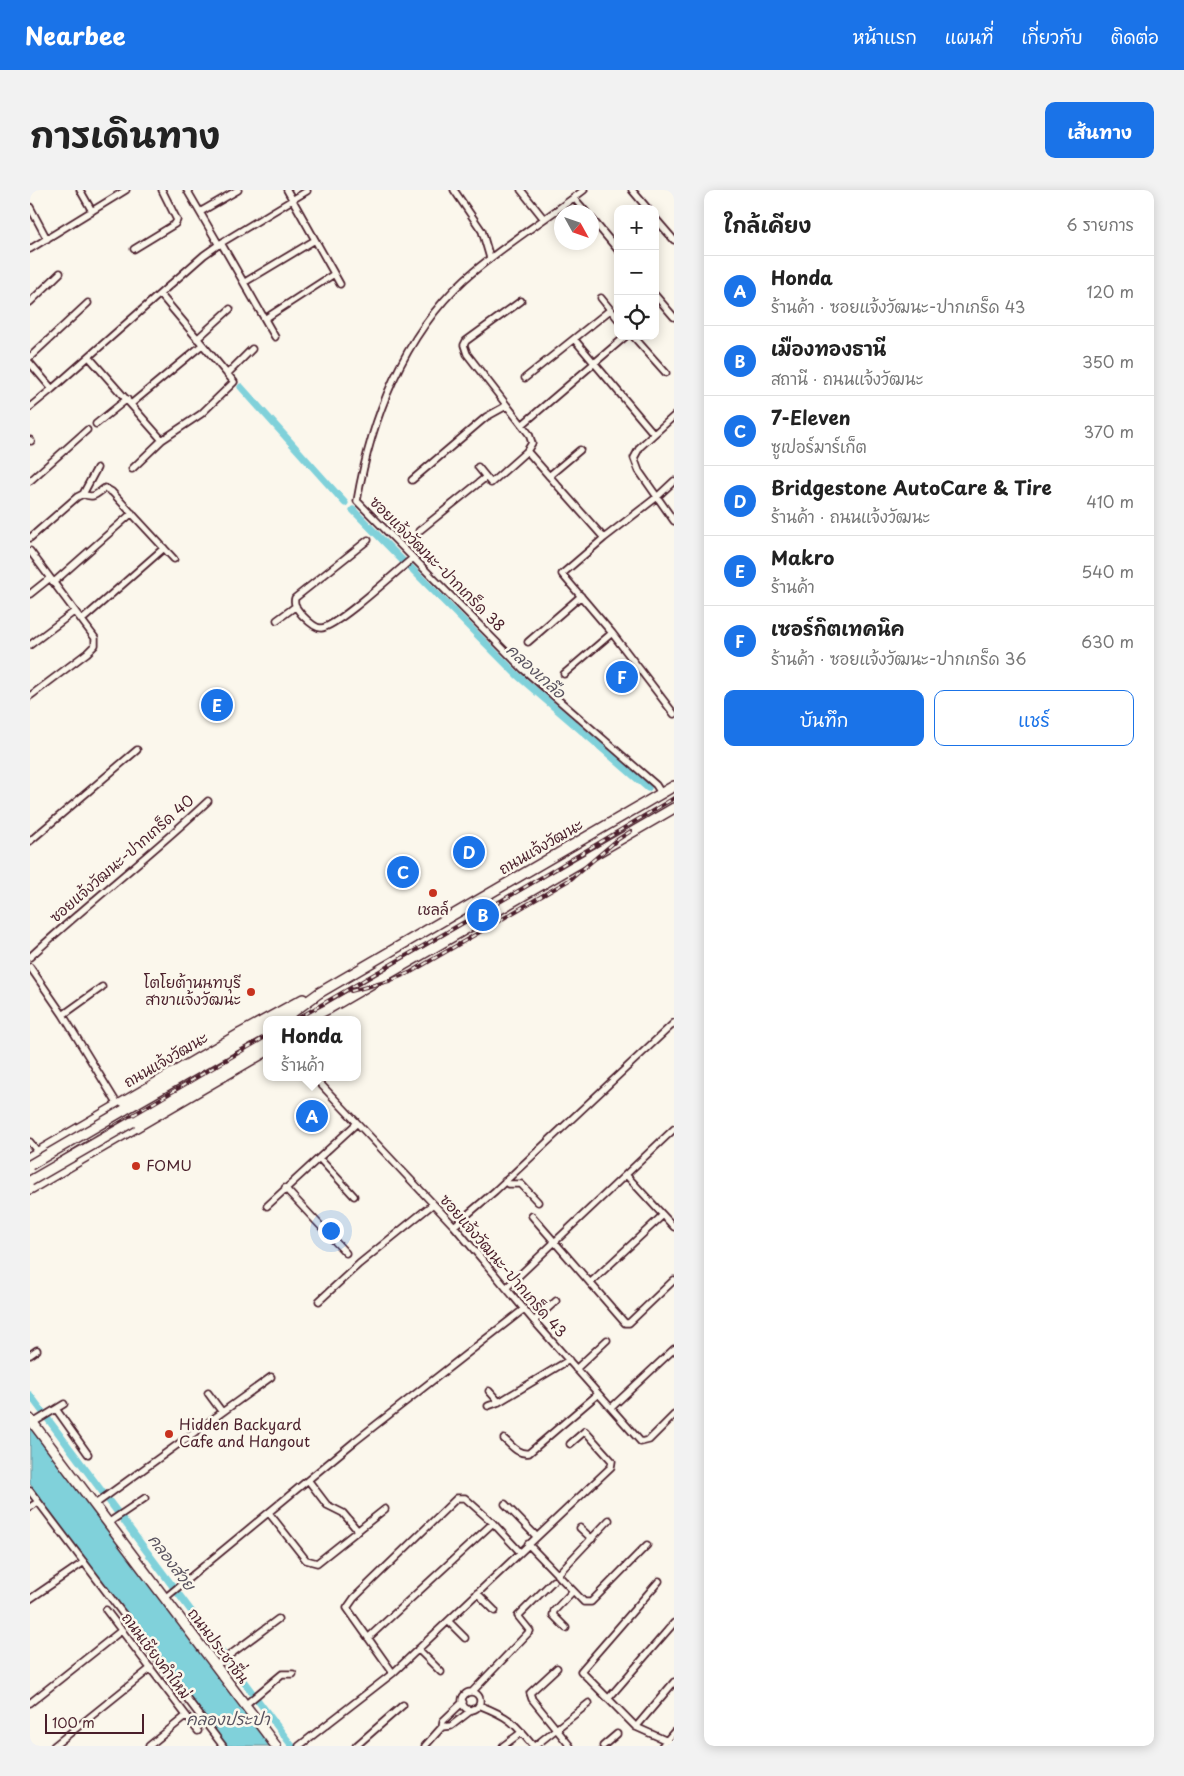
<!DOCTYPE html>
<html lang="th">
<meta charset="utf-8">
<style>
body{margin:0;font-family:"Playpen Sans","Playpen Sans Thai",sans-serif;background:#f2f2f2;color:#222}
.controls{position:absolute;right:15px;top:15px;display:grid;overflow:hidden;border-radius:10px;box-shadow:0 2px 12px #0003}
.controls button{width:45px;height:45px;display:grid;place-items:center;padding:0;border:0;border-bottom:1px solid #e0e0e0;background:#fff;color:#222;font:25px sans-serif}
.compass{position:absolute;left:524px;top:15px;width:45px;height:45px;border-radius:50%;background:#fff;box-shadow:0 2px 12px #0003;rotate:130deg}
.scale{position:absolute;left:15px;bottom:12px;width:99px;box-sizing:border-box;padding-left:5px;border:2px solid #4a1f2b;border-top:0;font-size:14px;line-height:18px;white-space:nowrap;color:#4a1f2b;-webkit-text-stroke:4px #fbf7ec;paint-order:stroke}
.you{position:absolute;left:300px;top:1040px;width:18px;height:18px;margin:-12px;border:4px solid #fff;border-radius:50%;background:#1a73e8;box-shadow:0 0 0 8px #1a73e833}
.badge{display:grid;place-items:center;width:32px;height:32px;border-radius:50%;background:#1a73e8;color:#fff;font-size:16px;font-weight:700}
.pin{position:absolute;translate:-50% -50%;border:2px solid #fff;box-shadow:0 1px 5px #0006}
.popup{position:absolute;left:233px;top:826px;width:98px;height:65px;box-sizing:border-box;display:grid;place-content:center;border-radius:10px;background:#fff;filter:drop-shadow(0 1px 4px #0005);font-size:16px;white-space:nowrap;color:#767676}
.popup b{font-size:19px;color:#222}
.popup::after{content:'';position:absolute;left:50%;top:100%;margin-left:-10px;border:10px solid transparent;border-top-color:#fff}
.list{margin:0;padding:0;list-style:none}
h2{display:flex;justify-content:space-between;align-items:center;height:65px;margin:0;padding:0 20px;font-size:21px}
h2 small{font-size:16px;font-weight:400;color:#767676}
.list li{display:grid;grid-template-columns:32px 1fr auto;gap:15px;align-items:center;box-sizing:border-box;height:70px;padding:0 20px;border-top:1px solid #e0e0e0}
.list b{display:block;font-size:19px;white-space:nowrap}
.list p{margin:0;font-size:16px;white-space:nowrap;color:#767676}
.list em{font-size:16px;font-style:normal;color:#767676}
.actions{display:flex;gap:10px;padding:15px 20px}
.actions a{flex:1;padding:11px 0;border:1px solid #1a73e8;border-radius:10px;text-align:center;font-size:18px;color:#1a73e8}
.actions .main{background:#1a73e8;color:#fff}
.icon{flex:none;width:28px;height:28px;fill:none;stroke:currentColor;stroke-width:2;stroke-linecap:round;stroke-linejoin:round}
.map{position:relative;flex:none;width:644px;height:1556px;overflow:hidden;border-radius:10px}
header{display:flex;align-items:center;gap:30px;box-sizing:border-box;height:70px;padding:0 25px;background:#1a73e8;color:#fff}
header strong{font-size:24px}
nav{display:flex;gap:28px;margin-inline-start:auto;font-size:18px}
.intro{display:flex;align-items:center;justify-content:space-between;box-sizing:border-box;height:120px;padding:0 30px}
h1{margin:0;font-size:35px}
.button{padding:12px 22px;border-radius:10px;background:#1a73e8;color:#fff;font-size:18px;font-weight:700}
main{display:flex;gap:30px;padding:0 30px}
aside{flex:1;background:#fff;border-radius:10px;box-shadow:0 2px 12px #0003}
.map>svg:first-child{display:block}
.water{fill:#80d1da;stroke:#6a8a94}
.lines{fill:none;stroke-linecap:round;stroke-linejoin:round}
.canal{stroke:#80d1da;stroke-width:7}
.street-casing{stroke:#4a1f2b;stroke-width:9}
.secondary-casing{stroke:#4a1f2b;stroke-width:12}
.primary-casing{stroke:#4a1f2b;stroke-width:12}
.street{stroke:#fbf7ec;stroke-width:5.5}
.secondary{stroke:#fbf7ec;stroke-width:9}
.primary{stroke:#fbf7ec;stroke-width:9}
.rail-casing{stroke:#4a1f2b;stroke-width:4}
.rail{stroke:#fbf7ec;stroke-width:2;stroke-dasharray:5.5;stroke-linecap:butt}
.primary-bridge-casing{stroke:#4a1f2b;stroke-width:12;stroke-linecap:butt}
.primary-bridge{stroke:#fbf7ec;stroke-width:9}
.poi-dot{fill:#c8321e;stroke:#fbf7ec;stroke-width:2}
.labels{text-anchor:middle;stroke-width:5;stroke-linejoin:round;paint-order:stroke}
.street-label{font-size:15px;fill:#4a1f2b;stroke:#fbf7ec}
.poi-label{font-size:15px;fill:#4a1f2b;stroke:#fbf7ec;text-anchor:start}
.water-label{font-size:16px;font-style:italic;fill:#5a5460;stroke:#fbf7ec}
</style>
<header>
<strong>Nearbee</strong>
<nav><a>หน้าแรก</a><a>แผนที่</a><a>เกี่ยวกับ</a><a>ติดต่อ</a></nav>
</header>
<div class="intro"><h1>การเดินทาง</h1><a class="button">เส้นทาง</a></div>
<main>
<div class="map">
<svg width="644" height="1556" viewBox="0 0 644 1556">
<rect width="100%" height="100%" fill="#fbf7ec"/>
<filter id="ink" filterUnits="userSpaceOnUse"><feTurbulence type="fractalNoise" baseFrequency=".02" numOctaves="2"/><feDisplacementMap in="SourceGraphic" scale="10" xChannelSelector="R" yChannelSelector="G"/><feConvolveMatrix kernelMatrix="1 2 1 2 8 2 1 2 1" color-interpolation-filters="sRGB"/></filter>
<g filter="url(#ink)">
<path class="water" d="M0,1238L241,1556H195L0,1294Z"/>
<g class="lines">
<path class="canal" d="M211,197L315,313
M323,320L372,370
M380,377L487,485L618,598
M0,1205L262,1556"/>
<g class="street-casing">
<path id="street" d="M50,0L62,21
M157,0L189,55
M257,0L310,94
M424,0L452,41L460,68
M491,0L514,29
M554,0C515,30 472,56 435,89C373,146 341,229 327,311L493,479L626,595L631,603
M602,0L618,19
M544,8L556,22
M0,17L17,49
M170,22L208,0
M625,28L644,50
M562,29L588,60
M191,53L245,147
M0,59L96,0
M104,59L145,34L147,30L132,0
M215,92L285,50
M625,105L644,127
M571,108L588,129
M0,112L30,83
M236,128L304,84
M603,146L636,183
M167,149L200,119
M544,149L624,244
M0,167L58,113
M59,167L132,250
M0,173L22,199
M197,184L222,159
M495,188L580,120
M101,214L172,155
M0,217L22,199L174,65L191,53L277,1
M644,226L610,257L604,268L609,281L644,331
M66,234L97,209
M492,235L596,146
M0,250L1,251
M497,261L574,348
M448,277L461,293L497,261L502,253L499,244L437,164L434,155L436,151L491,111
M102,279L132,250L171,224L204,192L130,104
M519,286L550,260
M382,290L456,227L476,216
M0,291L57,240
M644,291L627,307L574,348L532,384L582,443L644,524
M53,304L67,278
M389,341L456,287
M0,348L47,307L53,304C64,309 66,304 75,298L82,302L144,369
M338,350L265,408C263,415 268,420 272,425C276,429 284,438 291,438C307,437 367,381 383,368
M0,361L65,448V455L57,463L0,506
M24,392L102,323
M0,404L20,388
M52,430L134,358
M247,430L266,416
M498,452L551,406
M0,455L45,421
M534,484L582,443
M0,651L107,560
M0,767C58,713 121,665 178,611
M0,777L33,825L88,915
M33,825L72,797
M284,887L424,1036L504,1131L611,1252L619,1250L644,1225
M0,952L8,962
M597,986L644,1037
M475,991L478,994H491L508,1012
M255,998L316,1063
M324,1006L289,968L326,934
M237,1016L289,968
M502,1026L595,1133H599L644,1090
M424,1036L465,1001L644,833
M560,1093L633,1025
M476,1098L644,939
M289,1111L329,1074L403,1014
M504,1131L526,1111
M0,1165L7,1160
M546,1179L577,1150
M459,1201L469,1212
M178,1203L192,1222
M458,1216L469,1212L539,1170
M581,1218L644,1159
M26,1219L58,1264
M3,1233L34,1214
M474,1249C482,1256 488,1265 499,1263L568,1204
M278,1290L297,1315L313,1323L328,1341
M0,1301L193,1556
M475,1314L506,1346
M64,1315L241,1187
M0,1317L8,1312
M239,1323L276,1370L287,1373L355,1319
M78,1333L115,1308
M550,1338L562,1349
M498,1354L554,1412H561L617,1355
M527,1385L579,1330
M629,1391L551,1481L606,1537L644,1554
M447,1403L465,1421
M135,1408L324,1252L494,1119
M0,1409L54,1372
M76,1420L168,1541
M418,1431L435,1448
M536,1438L523,1425L524,1421L543,1401
M338,1448L463,1333
M388,1459L411,1482
M185,1476L248,1429
M527,1478L500,1503L502,1509L540,1556
M363,1483L317,1418L324,1408L427,1308H435L463,1333L490,1362
M442,1502L500,1441L488,1426L523,1391
M432 1511a9 9 0 1 1 18 0a9 9 0 1 1-18 0Z
M578,1509L644,1433
M0,1513L92,1440
M215,1515L252,1484H263
M449,1515C479,1527 483,1531 503,1556
M412,1537L421,1536L443,1519
M606,1537L644,1492
M24,1556L121,1478
M119,1556L156,1526
M269,1556L363,1483L581,1277L582,1271L555,1241L540,1254
M326,1556L373,1515
M395,1556L412,1537L413,1531L433,1512
M473,1556L492,1542
M505,1556L559,1513
M573,1556L587,1544
M632,1556L644,1542"/>
</g>
<g class="secondary-casing">
<path id="secondary" d="M0,1229L246,1556"/>
</g>
<g class="primary-casing">
<path id="primary" d="M252,830L289,803L644,596
M276,830L298,819L644,618
M94,920L237,838
M102,932L237,851
M0,967L211,843L273,809
M0,999L237,861"/>
</g>
<use href="#street" class="street"/>
<use href="#secondary" class="secondary"/>
<use href="#primary" class="primary"/>
<g class="rail-casing">
<path id="rail" d="M321,801L359,791L381,782L541,689L587,650L601,641
M265,830L507,690L644,608
M0,988L74,942L237,846"/>
</g>
<use href="#rail" class="rail"/>
<g class="primary-bridge-casing">
<path id="primary-bridge" d="M0,975L94,920
M0,991L102,932"/>
</g>
<use href="#primary-bridge" class="primary-bridge"/>
</g>
</g>
<g class="poi-dot">
<circle cx="403" cy="703" r="5"/>
<circle cx="221" cy="802" r="5"/>
<circle cx="106" cy="976" r="5"/>
<circle cx="139" cy="1244" r="5"/>
</g>
<g class="labels">
<g class="street-label">
<text transform="translate(407 374) rotate(45)" y="5">ซอยแจ้งวัฒนะ-ปากเกร็ด 38</text>
<text transform="translate(511 657) rotate(-30)" y="5">ถนนแจ้งวัฒนะ</text>
<text transform="translate(92 669) rotate(-41)" y="5">ซอยแจ้งวัฒนะ-ปากเกร็ด 40</text>
<text transform="translate(136 870) rotate(-30)" y="5">ถนนแจ้งวัฒนะ</text>
<text transform="translate(473 1076) rotate(49)" y="5">ซอยแจ้งวัฒนะ-ปากเกร็ด 43</text>
<text transform="translate(188 1456) rotate(53)" y="5">ถนนประชาชื่น</text>
<text transform="translate(126 1466) rotate(53)" y="5">ถนนเชียงคำใหม่</text>
</g>
<g class="poi-label">
<text x="403" y="725" text-anchor="middle">เชลล์</text>
<text x="211" y="798" text-anchor="end">โตโยต้านนทบุรี<tspan x="211" dy="17">สาขาแจ้งวัฒนะ</tspan></text>
<text x="116" y="981">FOMU</text>
<text x="149" y="1240">Hidden Backyard<tspan x="149" dy="17">Cafe and Hangout</tspan></text>
</g>
<g class="water-label">
<text transform="translate(506 481) rotate(42)" y="6">คลองเกลือ</text>
<text transform="translate(142 1372) rotate(53)" y="6">คลองส่วย</text>
<text x="198" y="1535">คลองประปา</text>
</g>
</g>
</svg>
<div class="controls">
<button>+</button>
<button>−</button>
<button><svg class="icon" aria-label="locate" viewBox="0 0 24 24"><circle cx="12" cy="12" r="6"/><path d="M12 2v4M12 18v4M2 12h4M18 12h4"/></svg></button>
</div>
<svg class="compass" viewBox="-18 -18 36 36"><path d="M0-13l5 13h-10z" fill="#e53935"/><path d="M0 13l5-13h-10z" fill="#767676"/></svg>
<div class="scale">100 m</div>
<div class="you"></div>
<div class="pin badge" style="left:282px;top:926px">A</div>
<div class="popup"><b>Honda</b>ร้านค้า</div>
<div class="pin badge" style="left:453px;top:725px">B</div>
<div class="pin badge" style="left:373px;top:682px">C</div>
<div class="pin badge" style="left:439px;top:662px">D</div>
<div class="pin badge" style="left:187px;top:515px">E</div>
<div class="pin badge" style="left:592px;top:487px">F</div>
</div>
<aside>
<h2>ใกล้เคียง<small>6 รายการ</small></h2>
<ul class="list">
<li><span class="badge">A</span><div><b>Honda</b><p>ร้านค้า · ซอยแจ้งวัฒนะ-ปากเกร็ด 43</p></div><em>120 m</em></li>
<li><span class="badge">B</span><div><b>เมืองทองธานี</b><p>สถานี · ถนนแจ้งวัฒนะ</p></div><em>350 m</em></li>
<li><span class="badge">C</span><div><b>7-Eleven</b><p>ซูเปอร์มาร์เก็ต</p></div><em>370 m</em></li>
<li><span class="badge">D</span><div><b>Bridgestone AutoCare &amp; Tire</b><p>ร้านค้า · ถนนแจ้งวัฒนะ</p></div><em>410 m</em></li>
<li><span class="badge">E</span><div><b>Makro</b><p>ร้านค้า</p></div><em>540 m</em></li>
<li><span class="badge">F</span><div><b>เซอร์กิตเทคนิค</b><p>ร้านค้า · ซอยแจ้งวัฒนะ-ปากเกร็ด 36</p></div><em>630 m</em></li>
</ul>
<div class="actions"><a class="main">บันทึก</a><a>แชร์</a></div>
</aside>
</main>
